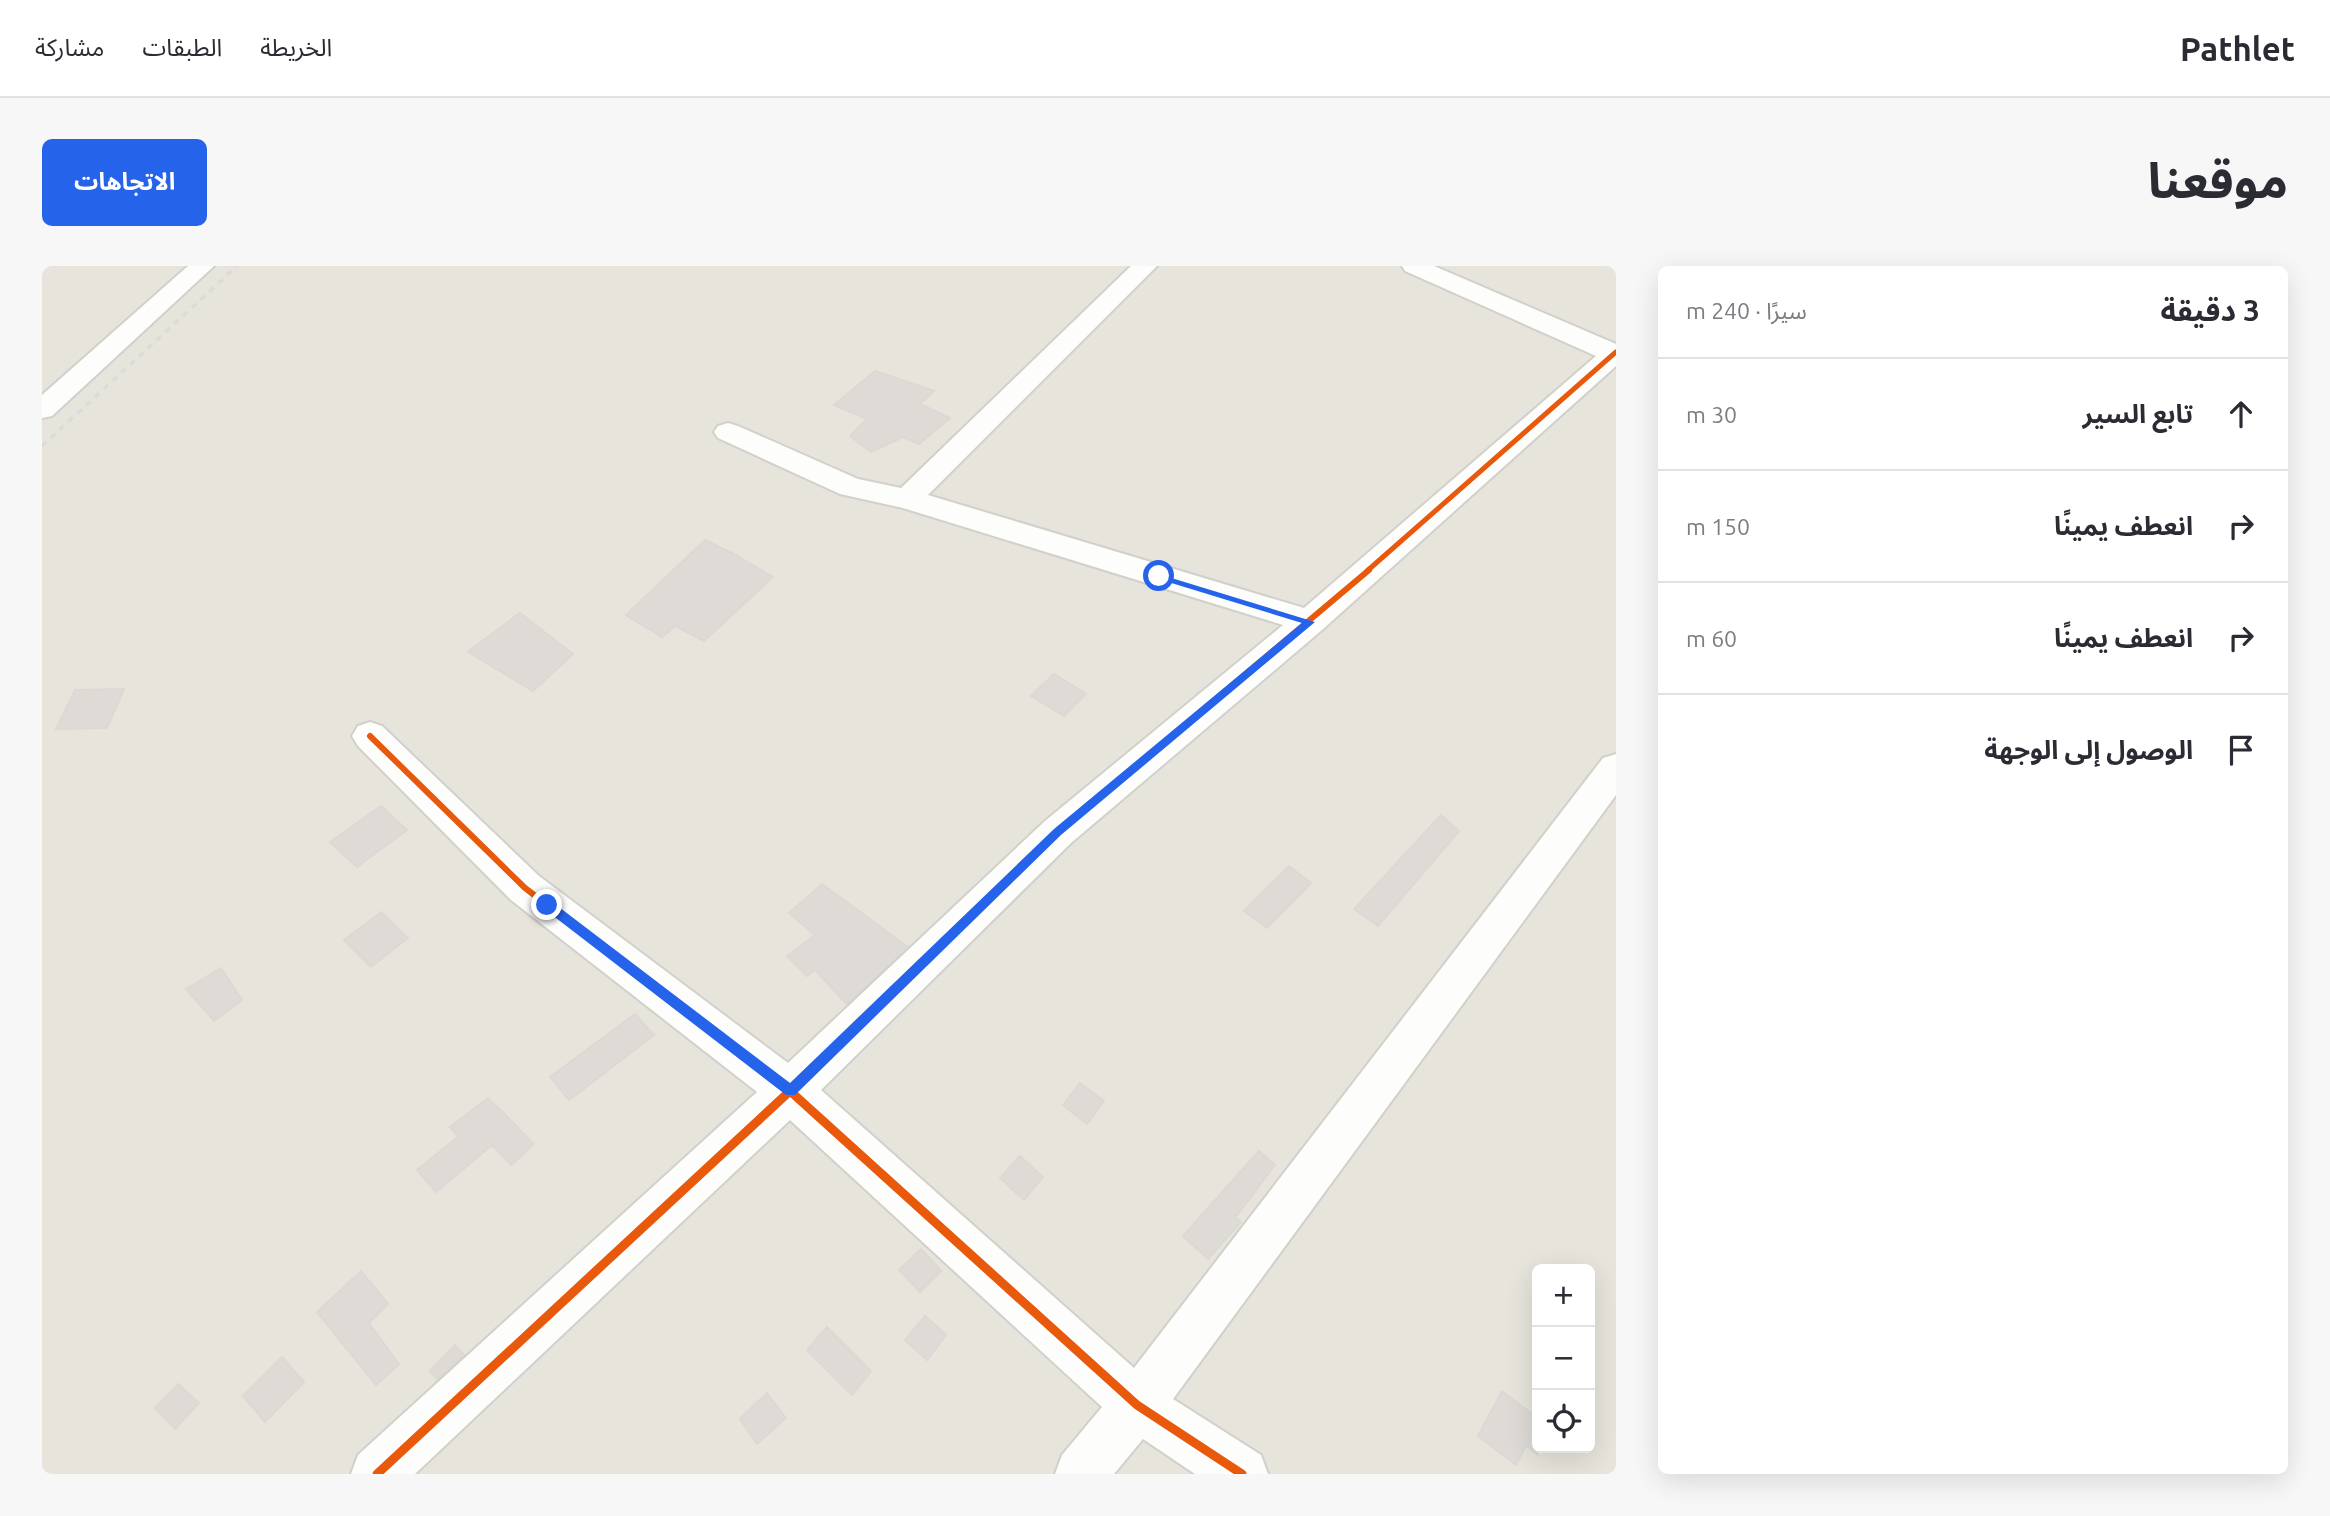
<!DOCTYPE html>
<html lang="ar">
<meta charset="utf-8">
<style>
body{margin:0;font-family:Ubuntu,"Noto Sans Arabic",sans-serif;background:#f7f7f7;color:#2b2b33;direction:rtl}
.controls{position:absolute;right:21px;bottom:21px;display:grid;overflow:hidden;border-radius:10px;box-shadow:0 7px 28px #0002}
.controls button{width:63px;height:63px;display:grid;place-items:center;padding:0;border:0;border-bottom:2px solid #e1e1e2;background:#fff;color:#2b2b33;font:35px sans-serif}
.stop{position:absolute;width:21px;height:21px;margin:-16px;border:5px solid #2563eb;border-radius:50%;background:#fff}
.stop.end{background:#2563eb;border-color:#fff;box-shadow:0 2px 7px #0008}
.list{margin:0;padding:0;list-style:none}
h2{display:flex;justify-content:space-between;align-items:center;height:91px;margin:0;padding:0 28px;font-size:30px}
h2 small{font-size:23px;font-weight:400;color:#7c7c81}
.list li{display:grid;grid-template-columns:46px 1fr auto;gap:21px;align-items:center;box-sizing:border-box;height:112px;padding:0 28px;border-top:2px solid #e1e1e2}
.list b{display:block;font-size:26px;white-space:nowrap}
.list em{font-size:23px;font-style:normal;color:#7c7c81}
.icon{flex:none;width:38px;height:38px;fill:none;stroke:currentColor;stroke-width:2;stroke-linecap:round;stroke-linejoin:round}
.map{position:relative;flex:none;width:1574px;height:1208px;overflow:hidden;direction:ltr;border-radius:10px}
header{display:flex;align-items:center;gap:42px;box-sizing:border-box;height:98px;padding:0 35px;background:#fff;border-bottom:2px solid #e1e1e2}
header strong{font-size:33px}
nav{display:flex;gap:38px;margin-inline-start:auto;font-size:24px}
.intro{display:flex;align-items:center;justify-content:space-between;box-sizing:border-box;height:168px;padding:0 42px}
h1{margin:0;font-size:49px}
.button{padding:18px 32px;border-radius:10px;background:#2563eb;color:#fff;font-size:24px;font-weight:700}
main{display:flex;gap:42px;padding:0 42px}
aside{flex:1;background:#fff;border-radius:10px;box-shadow:0 7px 28px #0002}
.map>svg:first-child{display:block}
.residential{fill:#e7e4dc;fill-rule:evenodd}
.building{fill:#dedbd6;stroke:#dcd9d4;stroke-width:2}
.lines{fill:none;stroke-linecap:round;stroke-linejoin:round}
.minor-casing{stroke:#d2d0cb;stroke-width:4}
.minor{fill:#fdfdfc;fill-rule:evenodd}
.rail{stroke:#dbdbda;stroke-width:3.5;stroke-dasharray:6 6;stroke-linecap:butt}
.cycleway-far2-casing{stroke:#fff;stroke-width:9}
.cycleway-far1-casing{stroke:#fff;stroke-width:10}
.cycleway-casing{stroke:#fff;stroke-width:13}
.cycleway-far2{stroke:#e8590c;stroke-width:5}
.cycleway-far1{stroke:#e8590c;stroke-width:6}
.cycleway{stroke:#e8590c;stroke-width:9}
.route{fill:#2563eb}
</style>
<header>
<strong>Pathlet</strong>
<nav><a>الخريطة</a><a>الطبقات</a><a>مشاركة</a></nav>
</header>
<div class="intro"><h1>موقعنا</h1><a class="button">الاتجاهات</a></div>
<main>
<aside>
<h2>3 دقيقة<small>سيرًا · 240 m</small></h2>
<ul class="list">
<li><svg class="icon" aria-label="ahead" viewBox="0 0 24 24"><path d="M12 20V5M6 11l6-6 6 6"/></svg><div><b>تابع السير</b></div><em>30 m</em></li>
<li><svg class="icon" aria-label="right" viewBox="0 0 24 24"><path d="M7 20v-9h11M14 6l5 5-5 5"/></svg><div><b>انعطف يمينًا</b></div><em>150 m</em></li>
<li><svg class="icon" aria-label="right" viewBox="0 0 24 24"><path d="M7 20v-9h11M14 6l5 5-5 5"/></svg><div><b>انعطف يمينًا</b></div><em>60 m</em></li>
<li><svg class="icon" aria-label="arrive" viewBox="0 0 24 24"><path d="M6 21V4h12l-3 4 3 4H6"/></svg><div><b>الوصول إلى الوجهة</b></div></li>
</ul>
</aside>
<div class="map">
<svg width="1574" height="1208" viewBox="0 0 1574 1208">
<rect width="100%" height="100%" fill="#f4f2ee"/>
<path class="residential" d="M0,0H1574V1208H0ZM1495,1003H1548V1182H1495Z"/>
<path class="building" d="M833,105L892,125L878,138L908,152L877,178L861,171L829,186L808,170L825,153L792,139Z
M663,274L690,287L731,311L662,375L633,360L620,371L584,349Z
M478,347L531,388L491,425L426,386Z
M1012,408L1044,428L1022,450L989,430Z
M82,423L65,462L14,463L33,424Z
M339,540L365,564L315,601L288,576Z
M1399,549L1417,565L1336,660L1312,643Z
M1247,600L1269,617L1225,662L1202,645Z
M780,618L866,681L805,738L773,704L765,710L745,690L773,669L747,647Z
M339,646L366,672L329,701L302,674Z
M179,702L200,734L172,755L144,723Z
M593,748L612,769L527,834L508,811Z
M1038,817L1062,835L1045,858L1021,839Z
M446,832L492,878L469,899L450,879L394,926L375,904L416,871L408,861Z
M1217,885L1233,899L1193,952L1199,956L1166,993L1141,970Z
M978,890L1001,911L982,934L958,912Z
M879,983L899,1005L878,1026L857,1004Z
M319,1005L346,1038L327,1057L357,1098L334,1119L275,1046Z
M883,1050L904,1069L885,1094L863,1074Z
M785,1061L829,1105L810,1129L765,1084Z
M413,1079L422,1089L395,1113L388,1105Z
M240,1091L262,1116L223,1156L201,1130Z
M136,1118L157,1137L133,1163L113,1142Z
M1460,1125L1495,1152V1188L1484,1180L1474,1199L1436,1170Z
M725,1127L744,1152L715,1178L698,1153Z"/>
<g class="lines">
<g class="minor-casing">
<path id="minor" d="M146,0H172L10,150L0,152V129Z
M1089,0H1115L886,229L1262,342L1554,90L1363,5L1360,0H1392L1574,78V100L1280,364L1029,577L779,824L1092,1102L1561,492L1574,488V529L1131,1133L1219,1189L1226,1208H1153L1101,1173L1072,1208H1013L1020,1189L1060,1141L748,854L373,1208H309L316,1189L715,826L469,634L316,480L310,470L316,460L328,456L340,460L497,610L746,797L1003,555L1241,359L861,242L798,228L676,172L672,166L676,160L686,157L696,160L816,213L859,222Z"/>
</g>
<use href="#minor" class="minor"/>
<path class="rail" d="M0,180L195,0"/>
<g class="cycleway-far2-casing">
<path id="cycleway-far2" d="M1325,305L1574,86"/>
</g>
<g class="cycleway-far1-casing">
<path id="cycleway-far1" d="M328,470L483,622L584,699
M878,699L1016,566L1327,304"/>
</g>
<g class="cycleway-casing">
<path id="cycleway" d="M581,697L748,825L1095,1139L1200,1208
M335,1208L748,825L880,697"/>
</g>
<use href="#cycleway-far2" class="cycleway-far2"/>
<use href="#cycleway-far1" class="cycleway-far1"/>
<use href="#cycleway" class="cycleway"/>
</g>
<path class="route" d="M1113,307L1273,356L1019,569L753,829H744L501,642V635H509L748,817L1012,563L1260,357L1113,312Z"/>
</svg>
<div class="controls">
<button>+</button>
<button>−</button>
<button><svg class="icon" aria-label="locate" viewBox="0 0 24 24"><circle cx="12" cy="12" r="6"/><path d="M12 2v4M12 18v4M2 12h4M18 12h4"/></svg></button>
</div>
<div class="stop" style="left:1117px;top:310px"></div>
<div class="stop end" style="left:505px;top:639px"></div>
</div>
</main>
